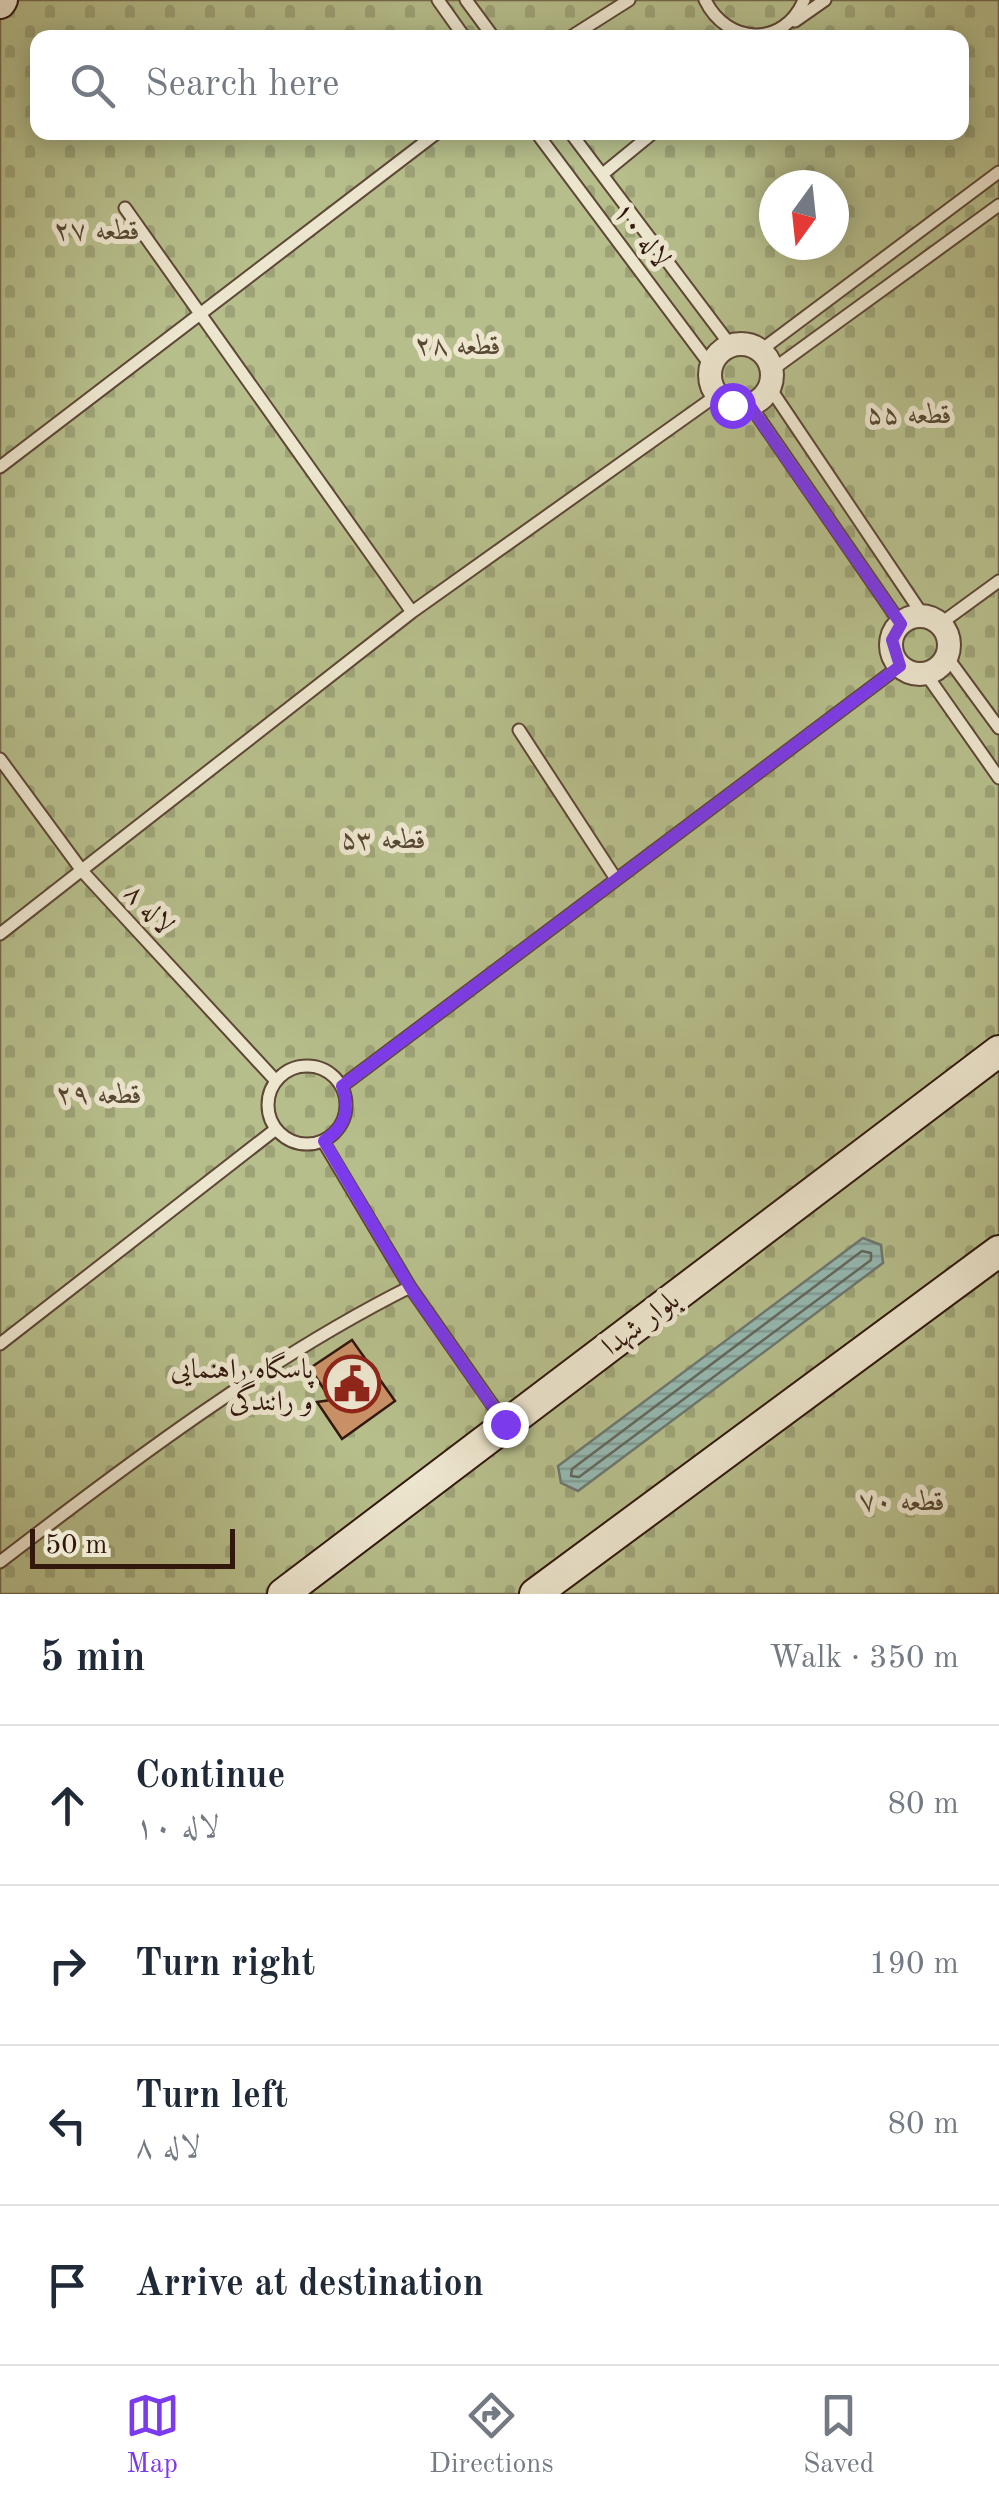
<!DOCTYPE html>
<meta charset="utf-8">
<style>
body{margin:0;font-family:"Old Standard TT",Amiri,serif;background:#f6f6f7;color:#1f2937}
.compass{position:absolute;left:759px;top:170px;width:90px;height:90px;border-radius:50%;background:#fff;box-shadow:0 5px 25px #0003;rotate:195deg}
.scale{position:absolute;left:30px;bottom:25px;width:205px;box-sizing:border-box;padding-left:10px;border:5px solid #31170c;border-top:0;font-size:28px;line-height:35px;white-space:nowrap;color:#31170c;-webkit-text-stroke:8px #ede6cf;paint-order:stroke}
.stop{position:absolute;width:30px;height:30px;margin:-22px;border:8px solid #7c3aed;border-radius:50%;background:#fff}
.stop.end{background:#7c3aed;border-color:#fff;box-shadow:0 2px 10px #0008}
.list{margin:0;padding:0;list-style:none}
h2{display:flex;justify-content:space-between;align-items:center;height:130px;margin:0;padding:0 40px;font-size:42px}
h2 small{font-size:32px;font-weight:400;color:#747a83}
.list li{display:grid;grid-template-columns:65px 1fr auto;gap:30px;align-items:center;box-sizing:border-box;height:160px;padding:0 40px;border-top:2px solid #e0e1e3}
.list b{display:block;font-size:38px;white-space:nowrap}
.list p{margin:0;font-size:32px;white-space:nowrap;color:#747a83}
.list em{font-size:32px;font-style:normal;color:#747a83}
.icon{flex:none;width:55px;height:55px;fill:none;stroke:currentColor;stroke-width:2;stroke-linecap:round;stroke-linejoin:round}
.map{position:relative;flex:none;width:999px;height:1594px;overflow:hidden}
.search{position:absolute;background:#fff;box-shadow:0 5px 25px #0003;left:30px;right:30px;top:30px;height:110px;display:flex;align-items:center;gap:25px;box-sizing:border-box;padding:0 35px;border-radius:20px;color:#747a83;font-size:38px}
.sheet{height:770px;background:#fff}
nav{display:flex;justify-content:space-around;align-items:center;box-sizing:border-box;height:140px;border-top:2px solid #e0e1e3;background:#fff;font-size:28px;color:#747a83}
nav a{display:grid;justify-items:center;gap:5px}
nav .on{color:#7c3aed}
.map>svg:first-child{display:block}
.cemetery{fill:url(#cemetery-stones);stroke:#746a4c;stroke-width:2.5;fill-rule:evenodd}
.water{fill:url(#water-rules);stroke:#6d786f;stroke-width:2.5}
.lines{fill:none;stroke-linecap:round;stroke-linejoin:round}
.shore{stroke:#63685e;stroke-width:2.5}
.building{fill:#ca9167;stroke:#31170c;stroke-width:2.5}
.lane-casing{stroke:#5e4736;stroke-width:15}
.street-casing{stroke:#5e4736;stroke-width:26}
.secondary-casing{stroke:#31170c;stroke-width:34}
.lane{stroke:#ede6cf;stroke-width:11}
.street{stroke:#ede6cf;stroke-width:22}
.secondary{stroke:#ede6cf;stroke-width:30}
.route{stroke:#7c3aed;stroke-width:12}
.labels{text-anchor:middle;stroke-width:10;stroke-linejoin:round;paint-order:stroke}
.park-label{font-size:28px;font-style:italic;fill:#594932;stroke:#ede6cf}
.street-label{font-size:28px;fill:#31170c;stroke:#ede6cf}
.poi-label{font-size:28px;fill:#31170c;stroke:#ede6cf;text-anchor:end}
</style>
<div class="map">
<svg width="999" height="1594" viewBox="0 0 999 1594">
<defs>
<pattern id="cemetery-stones" width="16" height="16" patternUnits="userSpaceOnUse" patternTransform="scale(2.5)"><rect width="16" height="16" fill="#b6be8b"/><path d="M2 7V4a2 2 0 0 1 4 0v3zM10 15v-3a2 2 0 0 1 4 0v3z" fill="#9da377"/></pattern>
<pattern id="water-rules" width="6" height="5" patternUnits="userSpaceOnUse" patternTransform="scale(2.5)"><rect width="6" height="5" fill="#95b9b1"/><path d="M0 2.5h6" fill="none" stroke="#819e97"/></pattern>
</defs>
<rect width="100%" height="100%" fill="#e3d8b5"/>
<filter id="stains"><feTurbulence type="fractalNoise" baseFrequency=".002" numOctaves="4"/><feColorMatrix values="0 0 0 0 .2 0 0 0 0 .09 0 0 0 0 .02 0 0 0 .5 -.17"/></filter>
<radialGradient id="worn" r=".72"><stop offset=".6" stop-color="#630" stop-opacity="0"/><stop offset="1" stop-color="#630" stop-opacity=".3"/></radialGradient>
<path class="cemetery" d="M0,0H999V1594H0ZM38,38H962V132H38ZM774,185H834V245H774Z"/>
<path class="water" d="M863,1238L881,1245L883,1263L578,1491L561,1483L558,1466Z"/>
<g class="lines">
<path class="shore" d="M862,1251L871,1253V1260L579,1477L571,1476L572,1469Z"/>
</g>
<path class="building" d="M352,1340L395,1401L342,1439L317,1402L331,1400L310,1368Z"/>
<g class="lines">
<g class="lane-casing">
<path id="lane" d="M438,0L465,38
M466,0L494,38
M705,0C727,45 784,48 804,0
M795,21L825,0
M569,38L629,0
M536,132L711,366
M570,132L731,346
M604,173L654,132
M125,208L412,612
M761,350L999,172
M772,370L999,205
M770,388L924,617
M750,405L901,624
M0,467L438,132
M940,624L999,581
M947,657L999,728
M926,674L999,778
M519,730L616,879
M0,759L83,872L276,1081
M0,934L412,612L717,395
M268 1105a39 39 0 1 1 78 0a39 39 0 1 1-78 0Z
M342,1086L900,666
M323,1141L410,1287L505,1423
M0,1344L276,1129
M0,1562C126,1465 268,1358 410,1287"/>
</g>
<g class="street-casing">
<path id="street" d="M710 375a31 31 0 1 1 62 0a31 31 0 1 1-62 0Z
M891 645a29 29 0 1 1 58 0a29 29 0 1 1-58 0Z"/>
</g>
<g class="secondary-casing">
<path id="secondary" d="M0,3L2,0
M283,1594L999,1051
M535,1594L999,1251"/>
</g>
<use href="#lane" class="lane"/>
<use href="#street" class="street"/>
<use href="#secondary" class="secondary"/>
</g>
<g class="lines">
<path class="route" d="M505,1424L410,1287L324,1141C345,1127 351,1110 342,1086L900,666L892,640L901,624L750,406L732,405"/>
</g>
<defs>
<g id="civic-ring" transform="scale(2.875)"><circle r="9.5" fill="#ede6cf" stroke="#8f2418" stroke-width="1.5"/><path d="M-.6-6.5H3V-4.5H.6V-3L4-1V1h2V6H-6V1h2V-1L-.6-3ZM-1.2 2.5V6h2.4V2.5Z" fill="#8f2418"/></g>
</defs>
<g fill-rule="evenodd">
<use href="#civic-ring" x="352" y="1384"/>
</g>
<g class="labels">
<g class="park-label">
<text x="98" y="239">قطعه ۲۷</text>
<text x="459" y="354">قطعه ۲۸</text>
<text x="910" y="423">قطعه ۵۵</text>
<text x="384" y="848">قطعه ۵۳</text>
<text x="100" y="1103">قطعه ۲۹</text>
<text x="903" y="1510">قطعه ۷۰</text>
</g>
<g class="street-label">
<text transform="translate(643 234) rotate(53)" y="10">لاله ۱۰</text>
<text transform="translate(150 908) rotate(47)" y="10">لاله ۸</text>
<text transform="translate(640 1322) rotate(-37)" y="10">بلوار شهدا</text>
</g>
<g class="poi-label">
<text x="313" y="1378">پاسگاه راهنمایی<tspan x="313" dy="32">و رانندگی</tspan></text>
</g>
</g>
<rect width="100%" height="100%" filter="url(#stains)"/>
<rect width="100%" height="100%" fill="url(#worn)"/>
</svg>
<svg class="compass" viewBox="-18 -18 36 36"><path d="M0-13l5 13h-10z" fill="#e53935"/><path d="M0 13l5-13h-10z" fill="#747a83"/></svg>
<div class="scale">50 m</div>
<div class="stop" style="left:732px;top:405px"></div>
<div class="stop end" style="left:505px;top:1424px"></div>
<div class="search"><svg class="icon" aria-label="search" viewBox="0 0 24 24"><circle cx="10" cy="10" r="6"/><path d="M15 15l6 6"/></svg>Search here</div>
</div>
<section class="sheet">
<h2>5 min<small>Walk · 350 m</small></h2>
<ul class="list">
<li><svg class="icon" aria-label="ahead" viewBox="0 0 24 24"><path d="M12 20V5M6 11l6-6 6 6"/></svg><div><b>Continue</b><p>لاله ۱۰</p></div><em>80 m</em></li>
<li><svg class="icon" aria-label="right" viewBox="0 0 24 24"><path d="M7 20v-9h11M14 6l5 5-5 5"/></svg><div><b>Turn right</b></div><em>190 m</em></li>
<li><svg class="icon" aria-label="left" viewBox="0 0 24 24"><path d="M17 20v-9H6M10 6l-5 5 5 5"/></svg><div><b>Turn left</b><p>لاله ۸</p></div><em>80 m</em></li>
<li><svg class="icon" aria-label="arrive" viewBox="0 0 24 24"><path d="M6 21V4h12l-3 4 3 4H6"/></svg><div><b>Arrive at destination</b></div></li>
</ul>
</section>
<nav>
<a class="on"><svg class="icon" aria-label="map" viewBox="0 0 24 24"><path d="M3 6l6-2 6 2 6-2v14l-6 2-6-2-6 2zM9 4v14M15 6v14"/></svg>Map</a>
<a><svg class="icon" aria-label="directions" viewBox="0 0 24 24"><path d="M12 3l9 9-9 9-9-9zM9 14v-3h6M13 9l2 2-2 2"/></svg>Directions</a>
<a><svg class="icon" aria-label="saved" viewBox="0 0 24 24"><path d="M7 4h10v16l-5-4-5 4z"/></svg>Saved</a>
</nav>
